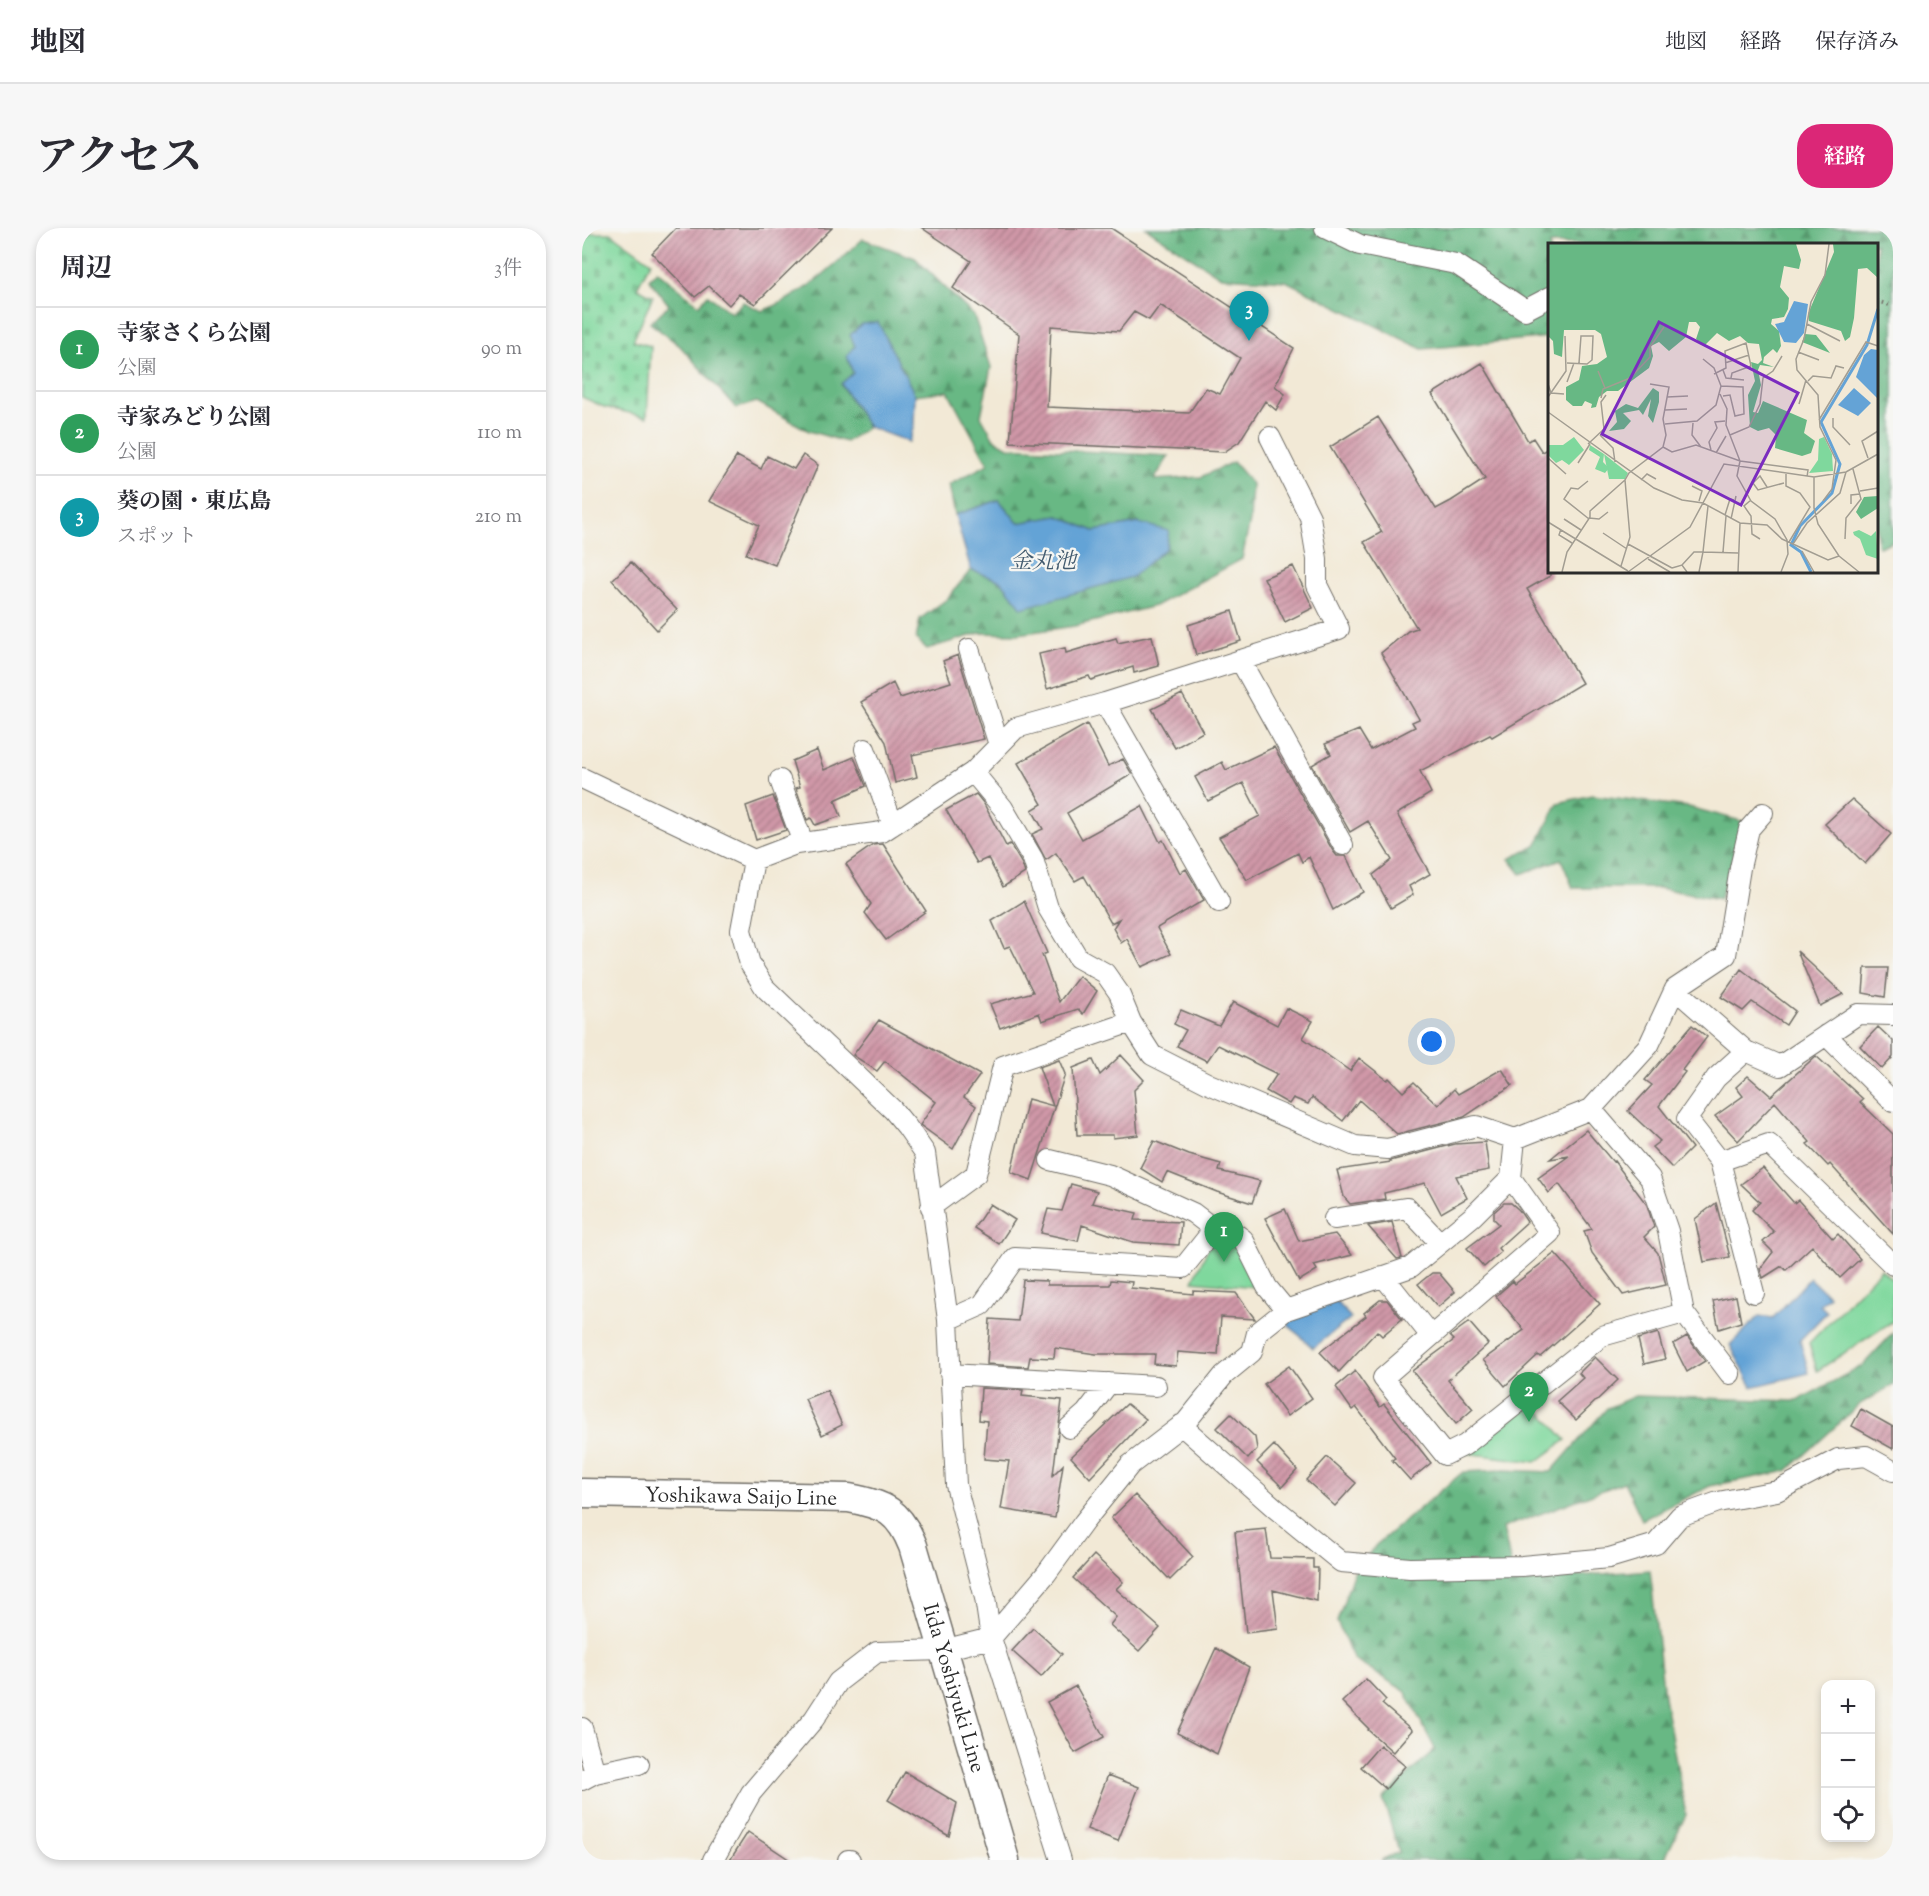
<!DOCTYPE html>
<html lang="ja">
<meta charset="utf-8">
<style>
body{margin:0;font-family:"Sorts Mill Goudy","Noto Serif JP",serif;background:#f7f7f7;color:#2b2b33}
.controls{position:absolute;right:18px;bottom:18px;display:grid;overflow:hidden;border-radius:12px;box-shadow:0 3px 9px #0003}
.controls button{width:54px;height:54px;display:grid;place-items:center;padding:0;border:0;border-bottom:2px solid #e1e1e2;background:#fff;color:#2b2b33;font:30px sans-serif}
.you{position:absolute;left:850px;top:814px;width:21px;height:21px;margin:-15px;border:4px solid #fff;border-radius:50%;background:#1a73e8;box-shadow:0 0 0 9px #1a73e833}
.badge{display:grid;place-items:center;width:39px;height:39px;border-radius:50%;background:#db2777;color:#fff;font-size:20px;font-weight:700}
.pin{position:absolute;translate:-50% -50px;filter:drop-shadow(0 2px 3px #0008)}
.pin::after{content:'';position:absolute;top:32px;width:21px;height:18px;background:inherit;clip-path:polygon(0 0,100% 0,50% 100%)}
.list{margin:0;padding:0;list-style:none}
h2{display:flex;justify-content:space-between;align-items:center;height:78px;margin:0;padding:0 24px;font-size:26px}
h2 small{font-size:20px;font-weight:400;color:#7c7c81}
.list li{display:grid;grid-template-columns:39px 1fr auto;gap:18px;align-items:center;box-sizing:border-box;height:84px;padding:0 24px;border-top:2px solid #e1e1e2}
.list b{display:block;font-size:22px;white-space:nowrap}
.list p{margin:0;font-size:20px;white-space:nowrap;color:#7c7c81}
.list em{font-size:20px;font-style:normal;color:#7c7c81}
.icon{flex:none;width:33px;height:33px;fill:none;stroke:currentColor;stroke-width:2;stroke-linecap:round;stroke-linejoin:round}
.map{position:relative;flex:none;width:1311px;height:1632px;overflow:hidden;border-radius:24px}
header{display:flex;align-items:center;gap:36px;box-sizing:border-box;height:84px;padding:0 30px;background:#fff;border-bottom:2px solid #e1e1e2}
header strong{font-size:28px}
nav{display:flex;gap:33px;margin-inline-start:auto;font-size:21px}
.intro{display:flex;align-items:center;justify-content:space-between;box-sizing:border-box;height:144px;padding:0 36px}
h1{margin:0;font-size:42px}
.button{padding:15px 27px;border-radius:24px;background:#db2777;color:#fff;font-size:21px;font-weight:700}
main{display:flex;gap:36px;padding:0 36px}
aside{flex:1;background:#fff;border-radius:24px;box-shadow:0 3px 9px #0003}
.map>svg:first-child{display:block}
.green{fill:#7fd89d;stroke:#558264;stroke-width:1.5}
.forest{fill:url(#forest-firs);stroke:#497258;stroke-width:1.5}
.cemetery{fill:url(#cemetery-stones);stroke:#558264;stroke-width:1.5}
.water{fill:#64a3d6;stroke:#486780;stroke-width:1.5}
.building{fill:url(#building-hatch);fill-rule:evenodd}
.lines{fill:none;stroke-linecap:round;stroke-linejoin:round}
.street-casing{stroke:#716e67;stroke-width:22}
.secondary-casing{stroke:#716e67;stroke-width:31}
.path{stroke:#716e67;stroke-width:4;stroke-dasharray:1.5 4.5;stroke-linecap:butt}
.street{stroke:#fff;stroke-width:20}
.secondary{stroke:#fff;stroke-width:28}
.labels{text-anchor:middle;stroke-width:4.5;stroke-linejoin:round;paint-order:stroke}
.street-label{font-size:21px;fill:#2b2b2b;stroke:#f6f6f2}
.water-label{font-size:22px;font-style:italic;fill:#425b6f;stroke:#f6f6f2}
.inset-river{fill:none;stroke:#64a3d6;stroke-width:3}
.inset-road{fill:none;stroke:#a29d92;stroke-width:1.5}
.view{fill:#7b2cbf;fill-opacity:0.15;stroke:#7b2cbf;stroke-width:3}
.inset-edge{fill:none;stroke:#2b2b2b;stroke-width:3}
</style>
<header>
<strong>地図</strong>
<nav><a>地図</a><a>経路</a><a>保存済み</a></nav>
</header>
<div class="intro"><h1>アクセス</h1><a class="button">経路</a></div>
<main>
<aside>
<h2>周辺<small>3件</small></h2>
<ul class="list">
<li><span class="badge" style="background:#2e9e5b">1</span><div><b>寺家さくら公園</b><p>公園</p></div><em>90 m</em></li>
<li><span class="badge" style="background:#2e9e5b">2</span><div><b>寺家みどり公園</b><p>公園</p></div><em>110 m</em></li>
<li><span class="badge" style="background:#0f9aa8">3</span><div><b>葵の園・東広島</b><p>スポット</p></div><em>210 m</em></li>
</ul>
</aside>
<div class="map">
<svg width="1311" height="1632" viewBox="0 0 1311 1632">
<defs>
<pattern id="forest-firs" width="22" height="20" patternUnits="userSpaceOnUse" patternTransform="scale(1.5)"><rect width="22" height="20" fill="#67b884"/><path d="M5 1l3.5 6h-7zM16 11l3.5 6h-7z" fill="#55966c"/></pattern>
<pattern id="cemetery-stones" width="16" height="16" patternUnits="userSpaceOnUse" patternTransform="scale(1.5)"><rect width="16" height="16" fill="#7fd89d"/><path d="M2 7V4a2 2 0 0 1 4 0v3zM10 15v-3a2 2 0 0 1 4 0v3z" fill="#6eba87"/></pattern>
<pattern id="building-hatch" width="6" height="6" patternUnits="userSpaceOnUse" patternTransform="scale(1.5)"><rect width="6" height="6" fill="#d098a8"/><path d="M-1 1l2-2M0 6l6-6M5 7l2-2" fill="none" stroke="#a97c89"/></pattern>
</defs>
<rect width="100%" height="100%" fill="#f6f6f2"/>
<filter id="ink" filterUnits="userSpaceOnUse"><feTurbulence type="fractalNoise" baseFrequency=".0167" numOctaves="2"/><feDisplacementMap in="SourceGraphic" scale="12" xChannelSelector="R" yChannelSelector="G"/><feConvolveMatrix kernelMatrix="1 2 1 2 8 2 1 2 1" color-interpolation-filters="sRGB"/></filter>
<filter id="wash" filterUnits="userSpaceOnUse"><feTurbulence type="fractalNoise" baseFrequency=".008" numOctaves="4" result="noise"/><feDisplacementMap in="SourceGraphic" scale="24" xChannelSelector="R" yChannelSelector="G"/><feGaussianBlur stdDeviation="1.35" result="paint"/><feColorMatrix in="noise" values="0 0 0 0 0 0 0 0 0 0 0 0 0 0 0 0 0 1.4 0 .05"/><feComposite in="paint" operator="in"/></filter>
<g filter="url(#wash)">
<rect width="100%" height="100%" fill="#f2e9d6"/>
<path class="green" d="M646,1009C659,1024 669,1039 673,1059L611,1053L630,1012Z
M1299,1041L1311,1052V1093L1235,1143L1227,1115Z
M951,1175L984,1212L954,1234L883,1225Z"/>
<path class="forest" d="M564,0H1311V313L1297,319L1295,317L1294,16H968L967,109L840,121L704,53L639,49Z
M281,11L333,30L392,88L409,139L399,188L412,211L426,219L587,228L572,252L619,249L651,234L670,256L668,293L660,331L573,378L493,398L436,406L398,405L345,421L334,411L338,391L365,371L389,342L419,353L557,295L512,303L476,288L436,295L417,272L373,287L367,257L406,236L366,163L333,167L318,137L273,118L265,128L271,145L259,157L286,199L264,214L227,203L175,174L154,180L98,118L68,95L87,77L67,51L75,43L117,77L126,67L149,85L161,74L180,83C220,69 250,39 281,11Z
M1010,567L1107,579L1163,594L1138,671L1077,660H991L979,631L939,646L927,631L954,618L976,575Z
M1311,1105V1157L1278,1176L1205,1243L1128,1258L1060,1292L1042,1254L921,1300L933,1356L982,1349L1068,1342L1082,1469L1104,1587L1082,1632H799L817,1624L801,1571L853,1521L823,1463L772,1432L755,1394L771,1346L794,1317L881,1244L921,1242L969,1244L1025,1180L1053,1168L1215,1173L1280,1138Z"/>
<path class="cemetery" d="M0,5H29L69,34L55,60L71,68L51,113L69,118L65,189L22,179L0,169Z"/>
<path class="water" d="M296,94L333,167L332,197L327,214L286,199L259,156L271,145L265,128L273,118L268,107L280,96Z
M417,272L436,295L476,288L512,303L557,295L587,303L584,320L550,349L440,380L419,353L389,342L373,287Z
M1228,1050L1247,1068L1238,1077L1245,1084L1218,1112L1227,1145L1170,1159L1148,1117L1177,1088L1191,1090Z
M754,1073L769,1090L731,1120L702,1093L730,1079Z"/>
<g id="blocks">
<path class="building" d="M94,0H250L173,76L157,66L147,77L127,58L113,69L70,25Z
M340,0H529L712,120L693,158L703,166L694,182L683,173L657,214L642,224L428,214L437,106L371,60L389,33ZM578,77L658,130L638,166L624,160L607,185L465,179L469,98L537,103L552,84L567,92Z
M900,135L946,213L951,210L960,224L968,219V348L945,361L1000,455L910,509L908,507L838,543L849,565L815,586L848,646L827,658L831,667L809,680L791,647L810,632L786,593L768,604L730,537L749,526L743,516L777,502L789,522L833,499L830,494L837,491L799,425L826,403L835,400L782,314L800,304L748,219L796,189L854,281L869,273L903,251L850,166Z
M221,227L236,237L193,337L164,326L177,297L127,273L155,228L179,241L185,228L212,241Z
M49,334L95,382L75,402L30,352Z
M711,338L731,380L703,394L682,350Z
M650,383L659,413L614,427L606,397Z
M570,408L577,438L552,445L551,439L509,452L507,448L465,461L457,426L483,420L484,425L534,410L536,415Z
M376,427L402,511L330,527L335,549L313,555L304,514L279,474L311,455L318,470L369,454L361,433Z
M600,466L621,504L593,520L570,481Z
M505,496L526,538L541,531L550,546L485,585L500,611L560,578L578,614L581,612L598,645L604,641L622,672L575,700L589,726L560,739L545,711L539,715L531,700L537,691L529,695L502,648L493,653L474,625L464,632L450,606L461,601L450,582L460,576L436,535Z
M692,519L751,623L755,628H764L781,664L751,682L727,629L720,634L716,625L665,652L637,609L678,588L661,555L626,573L613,549L640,534L644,542Z
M235,522L242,542L272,529L284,558L253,572L259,588L233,597L229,590L225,592L214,560L218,559L210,533Z
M394,566L402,576L424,618L428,616L440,636L443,645L421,659L406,630L395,635L364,582Z
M191,568L204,602L174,612L164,578Z
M1270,571L1309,606L1283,636L1243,596Z
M301,616L344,683L304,712L283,685L289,676L264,636L291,617Z
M442,673L465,725L460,727L477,774L497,748L515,763L501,786L496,781L460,793L457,785L418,800L408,776L451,764L428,718L422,720L410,693Z
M1215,723L1261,766L1238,778Z
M1283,740H1306L1303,769L1281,765Z
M1159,741L1213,783L1204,797L1170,774L1161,783L1139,769Z
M651,774L695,797L704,780L731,793L721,810L768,843L777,830L805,852L807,850L821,864L832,854L856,877L872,861L876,866L920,841L930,857L882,889L815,906L777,872L761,893L730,869L726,876L711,870L707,876L684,863L695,846L636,817L625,833L595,818L604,802L592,796L599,782L637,798Z
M297,792L398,847L382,869L394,878L371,921L338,897L354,874L303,833L295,843L271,827Z
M1110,797L1125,809L1100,842L1103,844L1077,878L1110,920L1090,940L1070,919L1078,913L1046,883L1070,857L1063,852Z
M1296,799L1311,813V829L1300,841L1278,818Z
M539,827L562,852L552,862L556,907L531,910V907H495L491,840L511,832L518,847Z
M1234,828L1281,871L1278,874L1311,906V1006L1248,936L1246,938L1225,916L1228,914L1193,874L1156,913L1133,888L1161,868L1154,859L1166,848L1189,868Z
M477,832L483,846L449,952L429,944L446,871L471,878L457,839Z
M1004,902L1031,934L1032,933L1065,977L1072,999L1062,1009L1076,1025L1084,1057L1041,1067L1010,1025L1002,1003L1010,1001L977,956L967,965L956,950L987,928L968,931Z
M572,913L607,927L639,936L637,943L678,953L670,975L635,964L585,944L580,954L558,940Z
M903,914L907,942L874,948L885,970L859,985L843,955L802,965L803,971L768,976L762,969L755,942L809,934L808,933L873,916Z
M1181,940L1212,975L1216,972L1251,1011L1256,1006L1278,1031L1258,1050L1230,1018L1204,1042L1200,1038L1181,1050L1178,1041L1191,1024L1181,1014L1192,1004L1170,982L1178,974L1159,956Z
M489,956L515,963L510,975L555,985L553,992L599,994L597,1017L551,1014L500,997L496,1013L459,1005L466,981L480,983Z
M922,975H929L937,982L945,994L916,1020L919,1024L902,1039L885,1020L917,996L912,991V984Z
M1134,975L1148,1029L1122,1034L1113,991Z
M408,976L433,992L417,1016L392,1000Z
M703,981L717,1013L753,1006L770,1027L732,1037L735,1042L717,1053L683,990Z
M810,994L820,1030L815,1031L786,998Z
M973,1025L1018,1076L958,1129L956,1127L923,1158L901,1132L942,1102L914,1068L931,1053L933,1056Z
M850,1045H857L873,1064L856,1079L836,1056Z
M441,1052L465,1053V1057H528L529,1052L550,1054L549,1060L611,1066V1063L654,1065L673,1091L639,1089L636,1127L596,1124L594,1138L572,1136L573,1126H514L473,1120L472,1130L448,1129L446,1139L405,1136L408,1091L436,1093Z
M1154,1068L1159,1094L1137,1101L1131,1073Z
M798,1072H805L820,1091L800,1108L795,1103L757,1144L738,1124L784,1088L782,1085Z
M887,1094L906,1116L866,1152L891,1181L874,1196L830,1143L872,1112L868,1108Z
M1076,1105L1083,1131L1062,1136L1056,1111Z
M1105,1108L1123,1133L1105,1144L1091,1116Z
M1013,1129L1036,1152L994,1192L975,1173L1001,1150L997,1145Z
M707,1138L730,1170L705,1188L682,1156Z
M773,1143L798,1179L802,1176L849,1235L828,1252L810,1232L813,1230L774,1179L770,1182L754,1159Z
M399,1160L441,1162L440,1168L480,1172L471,1247L481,1237L473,1290L419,1281L427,1233L402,1231L405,1193L397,1192Z
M245,1162L260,1197L240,1207L223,1171Z
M545,1176L564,1191L508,1250L489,1229Z
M1279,1181L1311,1199V1221L1270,1198Z
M649,1186L673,1209L675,1221L666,1231L635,1200Z
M692,1217L715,1242L700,1259L675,1234Z
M745,1229L774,1255L753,1278L724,1252Z
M553,1267L611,1329L588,1352L529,1290Z
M684,1301L688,1330L731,1331V1340H736L735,1373L691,1362L696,1401L664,1405L653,1304Z
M512,1327L541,1354L534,1361L578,1400L557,1423L528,1397L534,1389L491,1350Z
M451,1400L480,1426L459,1449L430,1423Z
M634,1420L667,1439L635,1526L595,1505Z
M784,1451L804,1472L800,1476L830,1502L811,1524L786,1502L787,1501L760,1474Z
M494,1458L522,1509L493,1525L465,1474Z
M798,1517L823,1538L804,1561L779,1539Z
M323,1544L375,1575L367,1608L306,1572Z
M526,1547L557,1559L536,1613L505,1601Z
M166,1604L208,1632H148Z"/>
</g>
</g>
<g filter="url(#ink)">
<use href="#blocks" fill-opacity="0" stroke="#716e67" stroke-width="1.5"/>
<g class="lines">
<g class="street-casing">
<path id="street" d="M743,0L778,17L874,36L943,82L968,69
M387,421L417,517
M658,432L761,617
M523,475L637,674
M283,521L311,597
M391,544L421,580L451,631L466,680L496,730L523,745L537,765L549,794L570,827L627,856L773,918L806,921L894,898L933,911L1009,881L1067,817L1093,761L1144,727L1158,640L1167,601L1181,585
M0,550L172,632L214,616L300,604L391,544L434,500L523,475L757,401L735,357V331L728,289L688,209
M198,552L221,615
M172,632L159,702L168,736L183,760L311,882L325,899L343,925L366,1092L374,1257L403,1370L409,1410L479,1632
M1093,761L1164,823L1198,838L1276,786L1311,787
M1244,807L1311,874
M1164,823L1134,850L1105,891L1138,933L1172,1065
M468,932L528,947L611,985L632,1001
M1138,933L1187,916L1311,1037
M929,950L968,1005L801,1150L863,1227L883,1217L1020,1108L1102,1085L1086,1003L1068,950L1009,881
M349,979L394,946L421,838L549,794
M752,991L825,980L858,1015
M801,1048L849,1108
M1102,1085L1148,1146
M366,1092L400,1077L433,1030L601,1040L632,1001L646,1000L661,1011L685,1059L704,1082
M368,1146L574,1158
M599,1197L694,1281L759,1334L828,1340L940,1338L1027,1330L1074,1316L1098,1288L1136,1274L1195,1263L1256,1231L1284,1228L1311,1243
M487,1200L504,1185L527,1155
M0,1500L13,1545
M0,1552L13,1545L57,1536
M131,1632L169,1565L232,1491L256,1454L295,1424L361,1422L409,1410L464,1346L502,1294L548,1237L604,1194L642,1147L670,1124L675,1105L704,1082L829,1039L891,988L929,950L933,911
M266,1632H268"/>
</g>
<g class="secondary-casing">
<g id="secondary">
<path id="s1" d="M0,1265L267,1270C303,1277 317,1283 331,1318L423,1632"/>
</g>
</g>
<path class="path" d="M1294,73L1311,78"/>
<use href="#street" class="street"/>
<use href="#secondary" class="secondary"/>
</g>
</g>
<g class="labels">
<g class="street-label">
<text dy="7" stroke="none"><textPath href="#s1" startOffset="159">Yoshikawa Saijo Line</textPath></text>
<text dy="7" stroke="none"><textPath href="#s1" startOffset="500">Iida Yoshiyuki Line</textPath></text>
</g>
<g class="water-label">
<text x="461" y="340">金丸池</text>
</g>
</g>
<g transform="translate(966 15)">
<rect width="330" height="330" fill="#f2e9d6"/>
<path d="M26,194L36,207L21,222L14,217L8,220L0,212V202H15ZM276,194L284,211L285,228L261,230L270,217L271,196ZM56,211L80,230L77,236H61Z" fill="#7fd89d"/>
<path d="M0,1H248L253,17L251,26L236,23L232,44L241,55L240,66L236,74L224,76L223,81L231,88L233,103L229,110L225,106L216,114L215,120L226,124L212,122L210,127L213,142L205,169L210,170L215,158L259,177L256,190L267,198L263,210L254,213L227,205L228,192L221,185L210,188L202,184L200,152L207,138L203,119L210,121L214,117L211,101L200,100L192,93L181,98L169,90L156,103L148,96L152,84L148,79H141L138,94L121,108L111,99L103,103L105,113L101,125L70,148H59L51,154L48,164L43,165L44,161L37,158L34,163H25L18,157V144L31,137L34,123L49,121L59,114L53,91L47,87H16L14,114L6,111L5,98L0,93ZM285,1H330V35L319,25L310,26L306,75L302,94L297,98L293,88L261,78L260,71L286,9ZM257,91L268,92L282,110L254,99ZM105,145L111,149V159L105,180L100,173L103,156L95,172L91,167L75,170L83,178L76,186L61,188L69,179L67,168L78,161L90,165ZM330,253V265L313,276L308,269L316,254Z" fill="#67b884"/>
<path d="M42,202L56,211L55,219L61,225L57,230L47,226L52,214L41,207ZM311,287L323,293L328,288L330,316L318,312L312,296L306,292L305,289Z" fill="#7fd89d"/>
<path d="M246,58L260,61L256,90L248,100L236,99L227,81L236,79ZM323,106L330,107V156L308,134L316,112ZM306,145L323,160L310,173L290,162Z" fill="#64a3d6"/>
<path class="inset-river" d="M263,329L253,309L243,302L252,283L284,250L292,221L273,179L319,102L330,66"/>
<path class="inset-road" d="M259,81L292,98M250,109L271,117M19,120L39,121L44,117L45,93H33L31,120M177,120L201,112M175,127L178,135L196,137M50,128L57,145M166,131L178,125L177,108L198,100L203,123L184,130L183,135M260,138L265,133L283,135L288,123L296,125M19,139L26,120M0,141L3,150L16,151M173,143L195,144L196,171L187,173L182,152L175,153M172,151L179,166L178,182L192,218L189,233L203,258L227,276L239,297L240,311L233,329M0,154L18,128L17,93M119,154L140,153M53,155L55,146L82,135L102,114V104L116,84M251,161L258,137M117,167L139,166M0,169L106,245L134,257L155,260L192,280L219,282L234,296L280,317L291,313M285,175V184L302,202M271,177L318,99L330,103M145,180L144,192L153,204M117,181L149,178L168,162L173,143L166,125L155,116M52,192L65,205L67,219M182,192L201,184L212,161L215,135L225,128L234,113M40,201L56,186L53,159L58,152M115,204L124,209L148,202L192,218L260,227L259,234M163,207L161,199L169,185L167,179L177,178M168,210L178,193M0,215L18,231M320,215L314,198L330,188M30,220L42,201M238,231V243L252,250L262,264L241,299M266,234V265L270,281L291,313L311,329M93,237L99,231L108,236M40,238L30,246L23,245L16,256L41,276M144,243L154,248L151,258M219,244L212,233L205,240L210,247L236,240M312,248L330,245M203,257L196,263L203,273L204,291L212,296M275,258L284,246L288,217L272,184L270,152L249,127L248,116L256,96L263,59L277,32L281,1M303,261V252L312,251M160,263L155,309L190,310M177,272L182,256L186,257M41,275L51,276L60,269M16,276L33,287M183,276L188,253M0,279L80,328M13,286L11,292L24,300M55,290L79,306M297,296L298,275L313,256L305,226M80,301L124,325M245,301L259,280L292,250L298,229M254,308L266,329M175,309L178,273M100,316L122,329M134,322L146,309H155L151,329M73,323L82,294L77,237L81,230L115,204L118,192L115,176L121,144L102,141M124,325L134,322L139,329M14,329L19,309L42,274V268L77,237M80,329L142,284L176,221L266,234L298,229L330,211M190,329L192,280"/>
<path class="view" d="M111,79L250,150L193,262L54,191Z"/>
<rect width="330" height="330" class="inset-edge"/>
</g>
</svg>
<div class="controls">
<button>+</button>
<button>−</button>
<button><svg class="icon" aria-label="locate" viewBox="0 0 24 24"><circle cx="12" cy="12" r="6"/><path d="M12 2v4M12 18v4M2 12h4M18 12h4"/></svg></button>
</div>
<div class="you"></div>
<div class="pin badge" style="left:642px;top:1034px;background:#2e9e5b">1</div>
<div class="pin badge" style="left:947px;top:1194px;background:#2e9e5b">2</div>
<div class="pin badge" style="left:667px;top:113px;background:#0f9aa8">3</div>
</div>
</main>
